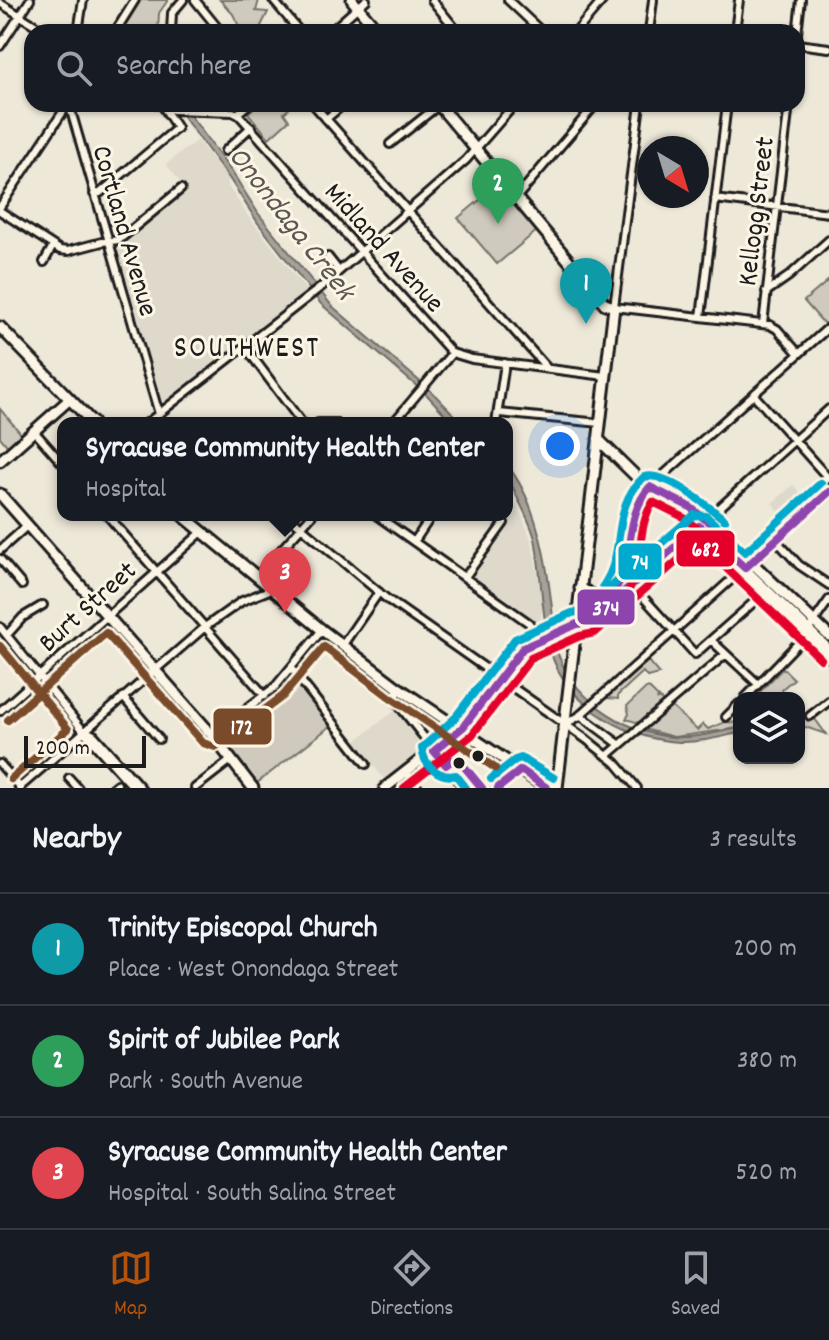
<!DOCTYPE html>
<meta charset="utf-8">
<style>
body{margin:0;font-family:Dekko,sans-serif;background:#242831;color:#f1f3f6}
.controls{position:absolute;right:24px;bottom:24px;display:grid;overflow:hidden;border-radius:16px;box-shadow:0 2px 6px #0004}
.controls button{width:72px;height:72px;display:grid;place-items:center;padding:0;border:0;border-bottom:2px solid #363941;background:#171b24;color:#f1f3f6;font:40px sans-serif}
.compass{position:absolute;left:637px;top:136px;width:72px;height:72px;border-radius:50%;background:#171b24;box-shadow:0 2px 6px #0004;rotate:142deg}
.scale{position:absolute;left:24px;bottom:20px;width:122px;box-sizing:border-box;padding-left:8px;border:4px solid #1c1c1c;border-top:0;font-size:22px;line-height:28px;white-space:nowrap;color:#1c1c1c;-webkit-text-stroke:6px #fcf5e5;paint-order:stroke}
.you{position:absolute;left:560px;top:446px;width:28px;height:28px;margin:-20px;border:6px solid #fff;border-radius:50%;background:#1a73e8;box-shadow:0 0 0 12px #1a73e833}
.badge{display:grid;place-items:center;width:52px;height:52px;border-radius:50%;background:#b45309;color:#fff;font-size:26px;font-weight:700}
.pin{position:absolute;translate:-50% -66px;filter:drop-shadow(0 2px 4px #0008)}
.pin::after{content:'';position:absolute;top:42px;width:28px;height:24px;background:inherit;clip-path:polygon(0 0,100% 0,50% 100%)}
.popup{position:absolute;left:57px;top:417px;width:456px;height:104px;box-sizing:border-box;display:grid;place-content:center;border-radius:16px;background:#171b24;filter:drop-shadow(0 2px 6px #0005);font-size:26px;white-space:nowrap;color:#9ea1a6}
.popup b{font-size:30px;color:#f1f3f6}
.popup::after{content:'';position:absolute;left:50%;top:100%;margin-left:-16px;border:16px solid transparent;border-top-color:#171b24}
.list{margin:0;padding:0;list-style:none}
h2{display:flex;justify-content:space-between;align-items:center;height:104px;margin:0;padding:0 32px;font-size:34px}
h2 small{font-size:26px;font-weight:400;color:#9ea1a6}
.list li{display:grid;grid-template-columns:52px 1fr auto;gap:24px;align-items:center;box-sizing:border-box;height:112px;padding:0 32px;border-top:2px solid #363941}
.list b{display:block;font-size:30px;white-space:nowrap}
.list p{margin:0;font-size:26px;white-space:nowrap;color:#9ea1a6}
.list em{font-size:26px;font-style:normal;color:#9ea1a6}
.icon{flex:none;width:44px;height:44px;fill:none;stroke:currentColor;stroke-width:2;stroke-linecap:round;stroke-linejoin:round}
.map{position:relative;flex:none;width:829px;height:788px;overflow:hidden}
.search{position:absolute;background:#171b24;box-shadow:0 2px 6px #0004;left:24px;right:24px;top:24px;height:88px;display:flex;align-items:center;gap:20px;box-sizing:border-box;padding:0 28px;border-radius:24px;color:#9ea1a6;font-size:30px}
.sheet{height:440px;background:#171b24}
nav{display:flex;justify-content:space-around;align-items:center;box-sizing:border-box;height:112px;border-top:2px solid #363941;background:#171b24;font-size:22px;color:#9ea1a6}
nav a{display:grid;justify-items:center;gap:4px}
nav .on{color:#b45309}
.map>svg:first-child{display:block}
.built{fill:#ded9cb}
.green{fill:#cfcabd;stroke:#76736c;stroke-width:2}
.water{fill:#a7a299;stroke:#6f6c67;stroke-width:2}
.lines{fill:none;stroke-linecap:round;stroke-linejoin:round}
.minor-casing{stroke:#1c1c1c;stroke-width:12}
.major-casing{stroke:#1c1c1c;stroke-width:15}
.minor{stroke:#fcf5e5;stroke-width:6}
.major{stroke:#fcf5e5;stroke-width:9}
.bus-1-casing{stroke:#fcf5e5;stroke-width:14}
.bus-2-casing{stroke:#fcf5e5;stroke-width:14}
.bus-3-casing{stroke:#fcf5e5;stroke-width:14}
.bus-4-casing{stroke:#fcf5e5;stroke-width:14}
.bus-1{stroke:#8e44ad;stroke-width:8}
.bus-2{stroke:#e4002b;stroke-width:8}
.bus-3{stroke:#00a9ce;stroke-width:8}
.bus-4{stroke:#7a4b2a;stroke-width:8}
.bus-dot{fill:#1c1c1c;stroke:#fcf5e5;stroke-width:3}
.labels{text-anchor:middle;stroke-width:6;stroke-linejoin:round;paint-order:stroke}
.street-label{font-size:28px;fill:#1c1c1c;stroke:#fcf5e5}
.water-label{font-size:30px;font-style:italic;fill:#5b5854;stroke:#fcf5e5}
.neighbourhood-label{font-size:30px;letter-spacing:2px;fill:#1c1c1c;stroke:#fcf5e5}
.line-badge{stroke:#fcf5e5;stroke-width:3}
.badge-label{font-size:22px;text-anchor:middle;font-weight:bold;fill:#fff}
</style>
<div class="map">
<svg width="829" height="788" viewBox="0 0 829 788">
<rect width="100%" height="100%" fill="#eee8d9"/>
<filter id="ink" filterUnits="userSpaceOnUse"><feTurbulence type="fractalNoise" baseFrequency=".0125" numOctaves="2"/><feDisplacementMap in="SourceGraphic" scale="16" xChannelSelector="R" yChannelSelector="G"/><feConvolveMatrix kernelMatrix="1 2 1 2 8 2 1 2 1" color-interpolation-filters="sRGB"/></filter>
<g filter="url(#ink)">
<path class="built" d="M197,140L228,178V186L248,216L307,291L250,340L165,403L162,401L118,249L187,191L166,164Z
M793,485L807,499L786,519L772,503Z
M517,503L532,542L543,604L539,628L463,576L502,520L505,521Z
M397,709L425,748L384,779L354,742Z"/>
<path class="green" d="M139,0H168L159,13L158,32H118Z
M220,0H259L256,11L268,12L258,32H242L233,14Z
M258,104H294L284,113L289,120L269,138L248,113Z
M499,184L538,230L497,264L458,218Z
M829,280V321L825,325L804,301Z
M0,409L23,436L9,448L0,437Z
M648,661L659,674L647,677L643,672L618,695V699L606,698Z
M783,668L794,679L782,689L784,698H754Z
M294,674L333,724L257,783L221,736L283,688Z
M646,688L650,689L658,697L657,700L659,698L664,703L639,723L626,719L629,714L627,706Z
M403,696L450,729L449,731L432,742L400,699Z
M671,706L697,730L703,724L708,729L725,722L739,723V728L674,737L644,729Z
M799,710L815,719L826,734L799,725Z"/>
<path class="water" d="M174,104H182L234,175L258,213L332,306L432,392L462,423H453L427,395L321,304L258,223L229,178Z
M507,465C544,510 551,592 556,648C571,697 621,731 672,737C693,739 718,732 739,728V733C720,737 699,743 679,742C622,739 559,700 548,641C542,609 541,576 536,544C533,520 507,487 507,465Z"/>
<g class="lines">
<g class="minor-casing">
<path id="minor" d="M195,0L221,32
M273,0L300,32
M432,0L458,32
M508,0L542,32
M0,3L46,32
M78,32L83,0
M115,32L135,0
M171,32L172,13L183,0
M330,32L366,0
M576,32L603,0
M649,32L653,0
M735,32L739,0
M797,34L801,0
M797,44L829,48
M0,46L30,0
M69,104L159,414
M157,104L173,110L233,112L239,115L452,353L472,359L605,376
M313,104L547,368
M640,104L614,307L770,325L777,329L799,354
M237,114L249,104
M326,119L344,104
M390,144L439,105
M225,151L251,127
M94,194L100,193L177,128L164,108
M516,198L596,104
M715,199L829,213
M0,207L68,104
M0,211L60,250L68,251L102,242L119,240L181,189
M328,257L339,271
M44,262L53,246
M766,292L789,276L829,240
M701,317L727,104
M763,324L789,104
M246,348L302,423
M754,395L829,479
M499,413L600,423
M147,423L321,287L466,160L515,104
M318,423H336
M393,423L452,353
M496,423L505,363
M34,431L63,464
M650,487L829,327
M107,515L265,696
M287,515L387,599L586,739L616,763L637,788
M376,515L529,623L538,640
M705,521L829,409
M694,530L829,658
M776,540L799,565L829,585
M414,542L432,515
M0,550L28,525
M0,559L22,585
M257,577L312,515
M465,577L504,523
M632,585L695,654L763,594
M0,627L90,739L134,788
M7,635L23,617L43,605
M712,641L758,684
M342,646L379,592
M291,668L366,764
M397,687V703L464,788
M123,697L159,739
M745,698L801,640L829,600
M0,711L202,532
M580,715L619,744
M810,716L829,701
M726,717L739,704
M565,724L578,717L829,492
M85,730L94,735L141,788
M212,735L275,687L322,630
M607,756L726,654
M0,764L21,788
M406,772L418,788
M69,778L78,788
M19,788L205,627L242,601L272,589
M112,788L117,784
M195,788L231,760"/>
</g>
<g class="major-casing">
<path id="major" d="M352,0L379,32
M438,104L605,304L614,307L557,788
M0,327L93,423
M598,439L661,501L705,531L829,650
M0,461L70,399
M653,488L690,507L706,519L829,636
M0,494L212,735L253,788
M182,515L322,630L397,687L547,788
M580,588L596,597L610,592
M577,624C592,605 620,596 627,569C635,542 625,507 650,487
M385,788L463,727L523,648L577,624L588,623L699,526"/>
</g>
<use href="#minor" class="minor"/>
<use href="#major" class="major"/>
<g class="bus-1-casing">
<path id="bus-1" d="M613,593C636,560 623,517 650,487L690,507L717,529
M482,788L463,765L452,760L446,765L434,751L463,727L523,648L577,624L588,623L699,526L745,568L829,492
M498,788L521,770L547,788"/>
</g>
<g class="bus-2-casing">
<path id="bus-2" d="M623,600C647,565 634,531 653,502L683,517L709,538
M404,788L472,735L531,658L580,636L595,633L699,542L821,659"/>
</g>
<g class="bus-3-casing">
<path id="bus-3" d="M603,586C628,550 609,509 644,477C666,471 708,506 725,520
M491,779L515,760L521,758L554,778
M466,788L456,775C440,779 423,765 422,748L454,719L515,639L572,613L583,611L694,515L706,516L745,552L821,483"/>
</g>
<g class="bus-4-casing">
<path id="bus-4" d="M0,646L68,729L11,779
M8,720L106,633L203,743L215,747L283,696L324,647L390,697L495,768"/>
</g>
<use href="#bus-1" class="bus-1"/>
<use href="#bus-2" class="bus-2"/>
<use href="#bus-3" class="bus-3"/>
<use href="#bus-4" class="bus-4"/>
</g>
</g>
<g class="bus-dot">
<circle cx="478" cy="756" r="7"/>
<circle cx="459" cy="763" r="7"/>
</g>
<g class="labels">
<g class="street-label">
<text transform="translate(754 211) rotate(-83)" y="10">Kellogg Street</text>
<text transform="translate(127 230) rotate(74)" y="10">Cortland Avenue</text>
<text transform="translate(386 246) rotate(48)" y="10">Midland Avenue</text>
<text transform="translate(86 605) rotate(-42)" y="10">Burt Street</text>
</g>
<g class="water-label">
<text transform="translate(293 222) rotate(52)" y="10">Onondaga Creek</text>
</g>
<g class="neighbourhood-label">
<text x="247" y="356">SOUTHWEST</text>
</g>
</g>
<g class="line-badge">
<rect x="675" y="529" width="61" height="39" rx="8" fill="#e4002b"/>
<rect x="617" y="542" width="46" height="39" rx="8" fill="#00a9ce"/>
<rect x="576" y="588" width="60" height="38" rx="8" fill="#8e44ad"/>
<rect x="212" y="707" width="61" height="39" rx="8" fill="#7a4b2a"/>
</g>
<g class="badge-label">
<text x="706" y="556">682</text>
<text x="640" y="569">74</text>
<text x="606" y="615">374</text>
<text x="242" y="734">172</text>
</g>
</svg>
<div class="controls">
<button><svg class="icon" aria-label="layers" viewBox="0 0 24 24"><path d="M12 4l9 5-9 5-9-5zM3 14l9 5 9-5"/></svg></button>
</div>
<svg class="compass" viewBox="-18 -18 36 36"><path d="M0-13l5 13h-10z" fill="#e53935"/><path d="M0 13l5-13h-10z" fill="#9ea1a6"/></svg>
<div class="scale">200 m</div>
<div class="you"></div>
<div class="pin badge" style="left:586px;top:324px;background:#0f9aa8">1</div>
<div class="pin badge" style="left:498px;top:224px;background:#2e9e5b">2</div>
<div class="pin badge" style="left:285px;top:613px;background:#e0444e">3</div>
<div class="popup"><b>Syracuse Community Health Center</b>Hospital</div>
<div class="search"><svg class="icon" aria-label="search" viewBox="0 0 24 24"><circle cx="10" cy="10" r="6"/><path d="M15 15l6 6"/></svg>Search here</div>
</div>
<section class="sheet">
<h2>Nearby<small>3 results</small></h2>
<ul class="list">
<li><span class="badge" style="background:#0f9aa8">1</span><div><b>Trinity Episcopal Church</b><p>Place · West Onondaga Street</p></div><em>200 m</em></li>
<li><span class="badge" style="background:#2e9e5b">2</span><div><b>Spirit of Jubilee Park</b><p>Park · South Avenue</p></div><em>380 m</em></li>
<li><span class="badge" style="background:#e0444e">3</span><div><b>Syracuse Community Health Center</b><p>Hospital · South Salina Street</p></div><em>520 m</em></li>
</ul>
</section>
<nav>
<a class="on"><svg class="icon" aria-label="map" viewBox="0 0 24 24"><path d="M3 6l6-2 6 2 6-2v14l-6 2-6-2-6 2zM9 4v14M15 6v14"/></svg>Map</a>
<a><svg class="icon" aria-label="directions" viewBox="0 0 24 24"><path d="M12 3l9 9-9 9-9-9zM9 14v-3h6M13 9l2 2-2 2"/></svg>Directions</a>
<a><svg class="icon" aria-label="saved" viewBox="0 0 24 24"><path d="M7 4h10v16l-5-4-5 4z"/></svg>Saved</a>
</nav>
